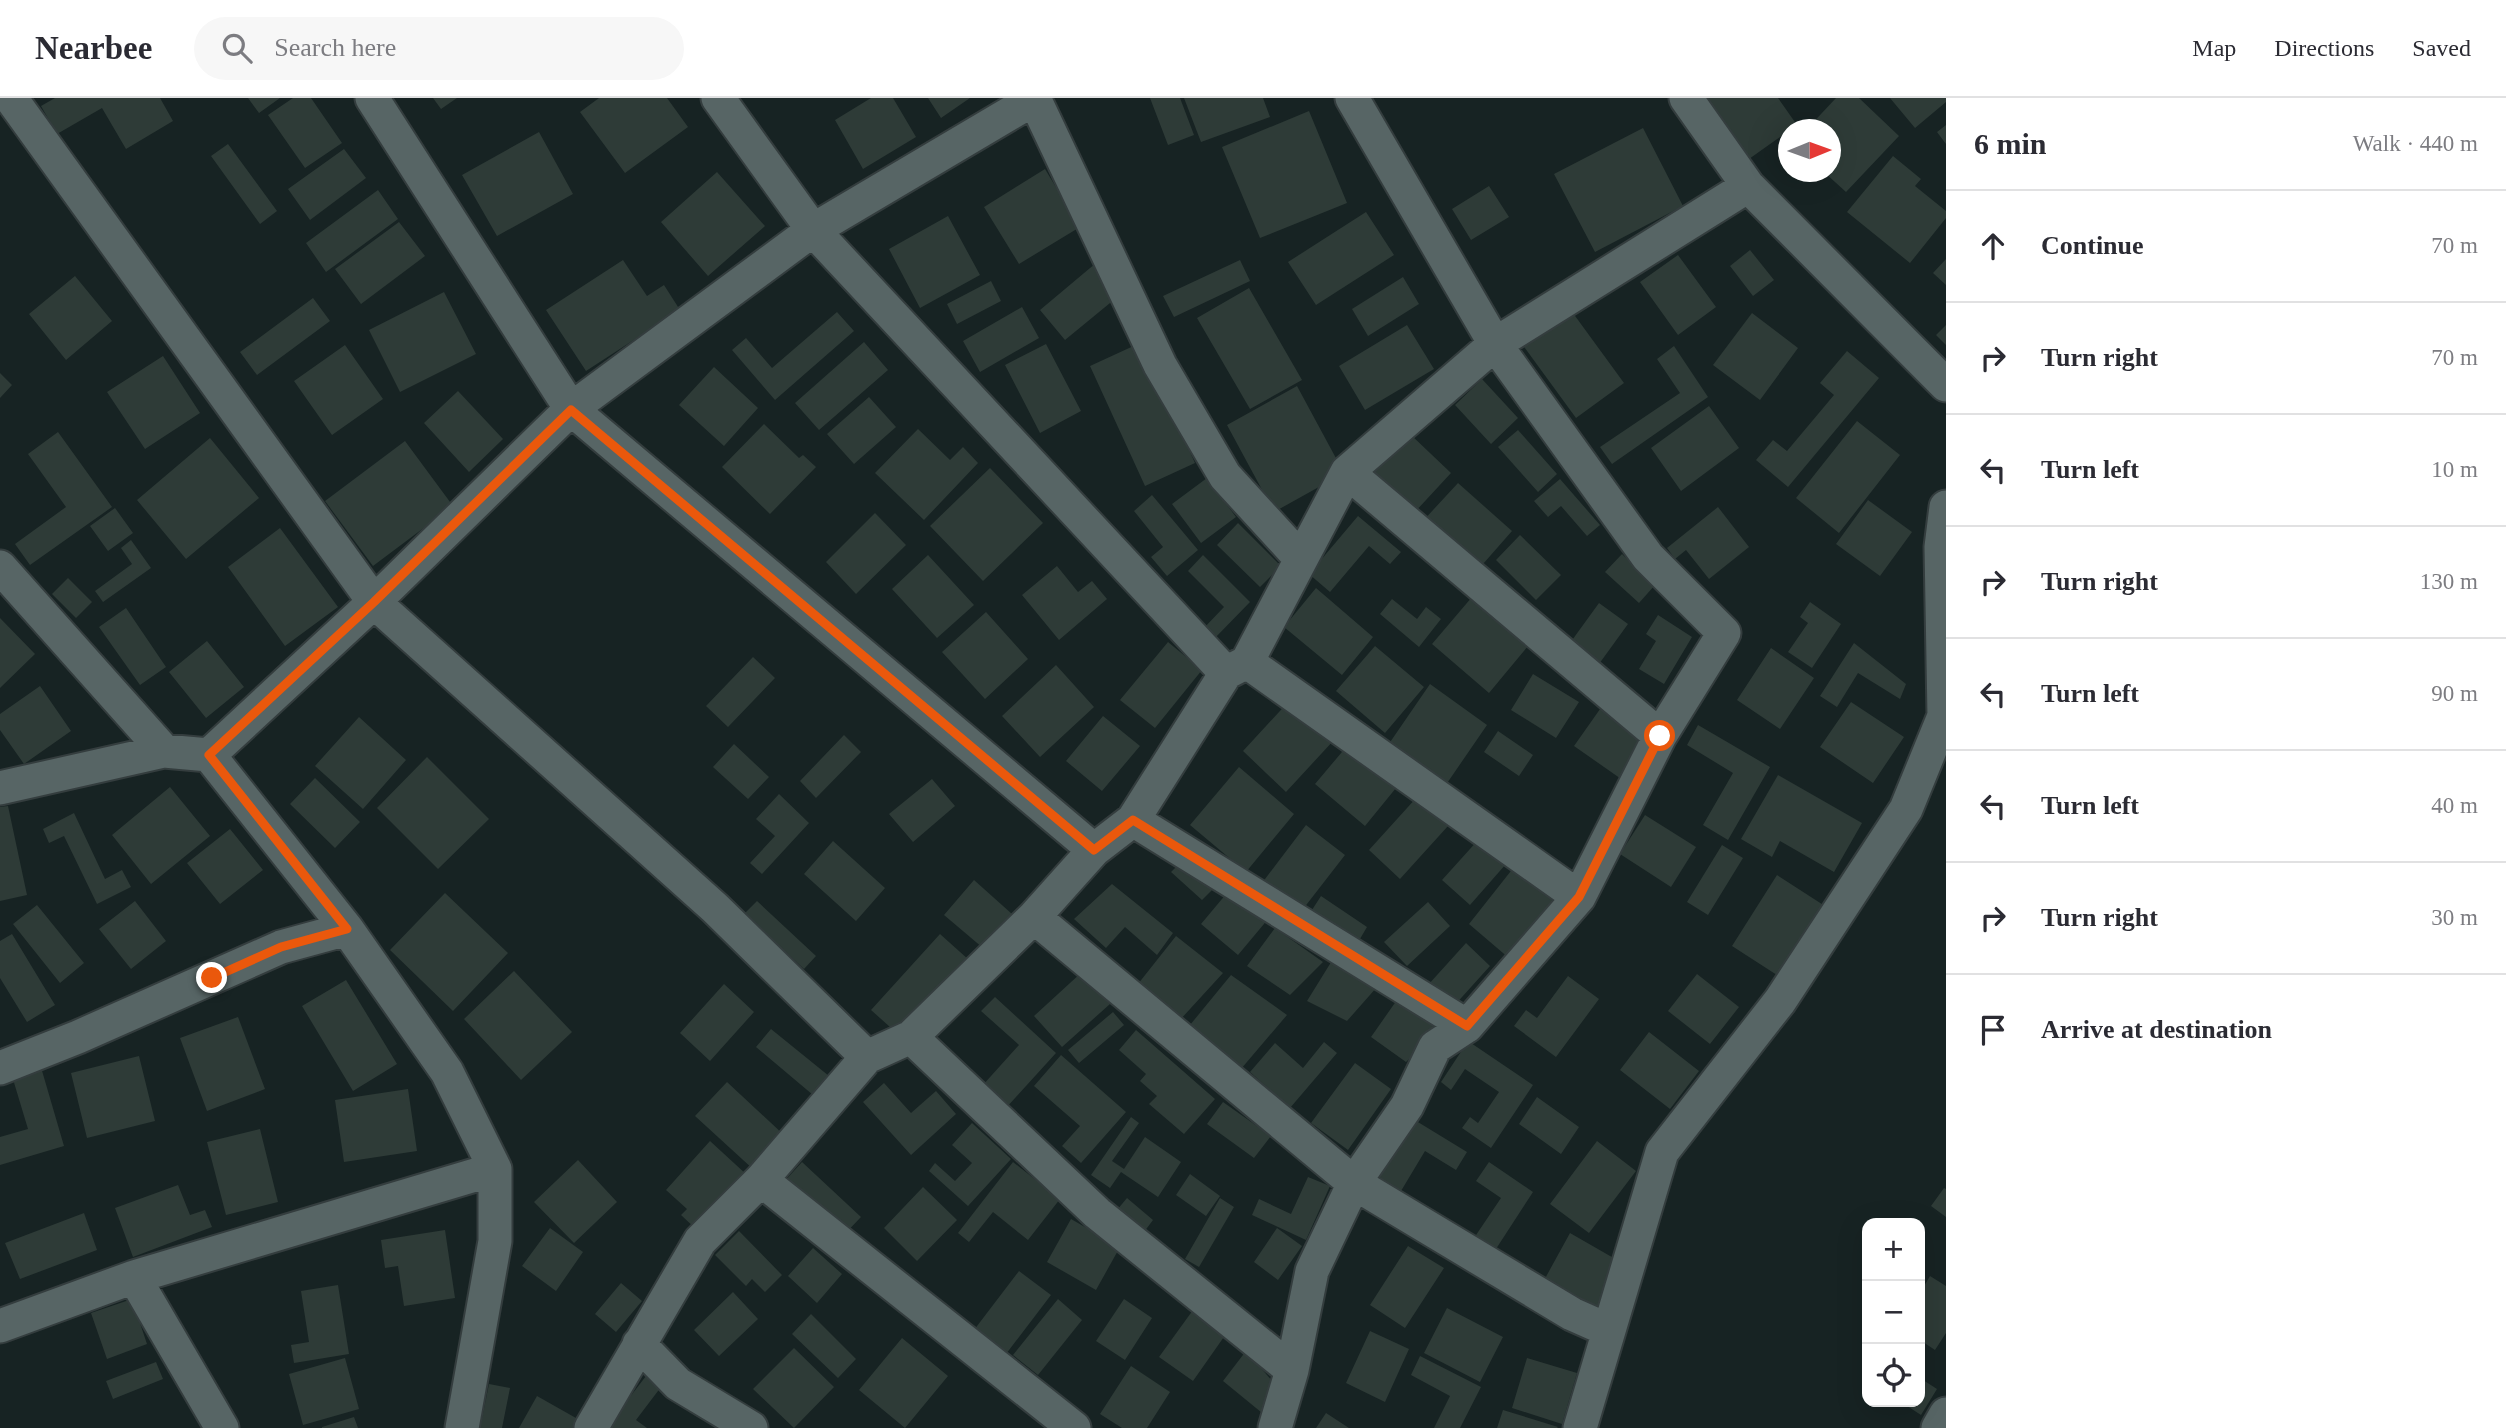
<!DOCTYPE html>
<meta charset="utf-8">
<style>
body{margin:0;font-family:"Times New Roman",serif;background:#f7f7f7;color:#2b2b33}
.controls{position:absolute;right:21px;bottom:21px;display:grid;overflow:hidden;border-radius:14px;box-shadow:0 7px 28px #0002}
.controls button{width:63px;height:63px;display:grid;place-items:center;padding:0;border:0;border-bottom:2px solid #e1e1e2;background:#fff;color:#2b2b33;font:35px sans-serif}
.compass{position:absolute;left:1778px;top:21px;width:63px;height:63px;border-radius:50%;background:#fff;box-shadow:0 7px 28px #0002;rotate:89deg}
.stop{position:absolute;width:21px;height:21px;margin:-16px;border:5px solid #ea580c;border-radius:50%;background:#fff}
.stop.end{background:#ea580c;border-color:#fff;box-shadow:0 2px 7px #0008}
.list{margin:0;padding:0;list-style:none}
h2{display:flex;justify-content:space-between;align-items:center;height:91px;margin:0;padding:0 28px;font-size:30px}
h2 small{font-size:23px;font-weight:400;color:#7c7c81}
.list li{display:grid;grid-template-columns:46px 1fr auto;gap:21px;align-items:center;box-sizing:border-box;height:112px;padding:0 28px;border-top:2px solid #e1e1e2}
.list b{display:block;font-size:26px;white-space:nowrap}
.list em{font-size:23px;font-style:normal;color:#7c7c81}
.icon{flex:none;width:38px;height:38px;fill:none;stroke:currentColor;stroke-width:2;stroke-linecap:round;stroke-linejoin:round}
.map{position:relative;flex:none;width:1946px;height:1330px;overflow:hidden}
header{display:flex;align-items:center;gap:42px;box-sizing:border-box;height:98px;padding:0 35px;background:#fff;border-bottom:2px solid #e1e1e2}
header strong{font-size:33px}
nav{display:flex;gap:38px;margin-inline-start:auto;font-size:24px}
.search{width:490px;height:63px;background:#f7f7f7;display:flex;align-items:center;gap:18px;box-sizing:border-box;padding:0 24px;border-radius:38px;color:#7c7c81;font-size:26px}
main{display:flex}
aside{flex:1;background:#fff}
.map>svg:first-child{display:block}
.building{fill:#2e3b37}
.lines{fill:none;stroke-linecap:round;stroke-linejoin:round}
.street-casing{stroke:#343d3e;stroke-width:37}
.street{stroke:#576565;stroke-width:33}
.route{stroke:#ea580c;stroke-width:9}
</style>
<header>
<strong>Nearbee</strong>
<div class="search"><svg class="icon" aria-label="search" viewBox="0 0 24 24"><circle cx="10" cy="10" r="6"/><path d="M15 15l6 6"/></svg>Search here</div>
<nav><a>Map</a><a>Directions</a><a>Saved</a></nav>
</header>
<main>
<div class="map">
<svg width="1946" height="1330" viewBox="0 0 1946 1330">
<rect width="100%" height="100%" fill="#172323"/>
<path class="building" d="M55,0H160L173,23L126,51L102,10L57,36L41,8Z
M248,0H280L259,15Z
M293,0H311L342,45L305,70L268,17Z
M433,0H457L441,11Z
M599,0H667L688,29L625,75L580,14Z
M871,0H893L916,39L863,71L835,22Z
M928,0H970L941,20Z
M1150,0H1180L1194,37L1168,47Z
M1184,0H1263L1270,19L1201,44Z
M1708,0H1778L1797,27L1749,61Z
M1836,0H1859L1899,38L1846,94L1824,74H1830V32H1806Z
M1890,0H1946V4L1915,30Z
M1309,13L1347,105L1260,140L1222,49Z
M1946,27V46L1937,34Z
M1643,30L1683,108L1595,154L1554,76Z
M539,34L573,96L497,138L462,77Z
M228,46L277,113L260,126L211,58Z
M344,51L366,80L310,122L288,91Z
M1893,58L1921,81L1915,88L1946,113V120L1910,165L1847,114Z
M1045,71L1080,129L1019,166L984,109Z
M717,74L765,128L708,178L661,124Z
M1489,88L1509,119L1471,142L1452,111Z
M378,92L398,121L326,174L306,145Z
M1366,114L1394,157L1316,207L1288,164Z
M948,118L980,177L920,210L889,151Z
M399,124L425,158L361,206L335,171Z
M1750,152L1774,182L1753,198L1730,168Z
M1678,157L1716,209L1678,237L1640,184Z
M1946,161V187L1933,175Z
M623,162L647,198L664,187L680,212L586,273L546,212Z
M1240,162L1250,183L1174,219L1163,198Z
M1096,165L1121,196L1065,242L1040,212Z
M75,178L112,223L66,262L29,216Z
M1403,179L1419,206L1368,238L1352,211Z
M991,183L1001,203L957,226L947,206Z
M1249,190L1302,282L1250,311L1197,220Z
M444,194L476,256L400,294L369,232Z
M313,200L330,223L257,277L240,254Z
M1022,209L1039,240L980,274L963,243Z
M1570,211L1624,285L1576,320L1522,246Z
M837,214L854,233L775,302L732,252L746,240L772,270Z
M1752,215L1798,250L1760,302L1713,267Z
M1407,227L1434,271L1365,312L1339,268Z
M1946,227V247L1936,237Z
M864,244L888,272L819,332L795,305Z
M1140,245L1195,365L1145,388L1090,268Z
M1046,246L1081,313L1040,335L1005,267Z
M345,247L383,301L332,337L294,283Z
M1674,248L1708,299L1612,366L1600,349L1680,295L1657,261Z
M1847,253L1879,280L1788,389L1756,362L1773,342L1787,353L1834,297L1820,285Z
M163,258L200,315L145,351L107,294Z
M714,269L758,310L724,348L679,307Z
M0,275L12,287L0,300Z
M1482,281L1518,320L1491,346L1455,307Z
M1297,288L1344,375L1274,414L1227,327Z
M458,293L503,341L469,374L424,325Z
M869,299L896,329L854,366L827,336Z
M1709,308L1739,350L1681,393L1651,350Z
M1857,323L1900,357L1839,435L1796,400Z
M764,326L799,360L803,357L816,369L770,416L722,369Z
M918,331L950,362L963,349L978,365L924,422L875,375Z
M1518,332L1557,376L1538,394L1498,349Z
M58,334L112,409L30,467L15,446L66,409L28,356Z
M1410,336L1451,375L1414,415L1372,376Z
M210,340L259,400L186,461L137,402Z
M405,343L453,408L373,468L325,403Z
M990,370L1043,425L983,483L930,428Z
M1207,380L1236,419L1201,445L1172,406Z
M1560,381L1600,427L1587,438L1561,408L1548,419L1534,403Z
M1458,385L1512,433L1476,474L1421,425Z
M1152,397L1198,452L1167,478L1151,459L1163,449L1134,413Z
M1868,402L1912,434L1880,478L1836,446Z
M1718,409L1749,449L1709,481L1686,452L1675,461L1667,450Z
M115,410L133,435L108,453L90,428Z
M875,415L906,447L856,496L826,464Z
M1358,418L1401,454L1390,466L1369,448L1330,494L1309,476Z
M1238,425L1281,468L1260,489L1217,447Z
M280,430L338,509L285,548L228,469Z
M1520,437L1561,477L1536,502L1496,462Z
M131,442L151,470L103,504L95,493L132,466L121,450Z
M1622,456L1655,487L1639,505L1605,474Z
M928,457L974,507L937,540L892,491Z
M1203,457L1250,504L1214,541L1203,531L1224,509L1188,473Z
M1057,468L1078,494L1092,483L1107,501L1059,542L1022,497Z
M68,480L92,504L76,520L52,496Z
M1316,490L1373,539L1342,577L1284,529Z
M1472,499L1528,548L1489,595L1432,546Z
M1392,501L1417,521L1426,509L1441,521L1419,549L1380,516Z
M1810,504L1841,526L1812,570L1788,554L1808,525L1800,519Z
M1599,505L1628,526L1599,566L1570,545Z
M126,510L166,569L140,587L99,529Z
M986,514L1028,561L985,601L942,554Z
M1658,517L1692,539L1664,586L1639,571L1656,543L1646,536Z
M0,520L35,556L0,590Z
M207,543L244,589L206,620L169,574Z
M1168,544L1202,572L1155,630L1120,602Z
M1854,545L1906,586L1900,601L1858,575L1837,609L1820,598Z
M1375,548L1424,589L1385,635L1336,593Z
M1771,550L1814,580L1780,631L1737,602Z
M753,559L775,580L728,629L706,608Z
M1056,567L1094,609L1040,659L1002,618Z
M1533,576L1579,604L1556,640L1511,612Z
M1430,586L1487,627L1441,694L1384,653Z
M40,588L71,633L24,666L0,632V616Z
M1291,601L1334,642L1286,694L1243,653Z
M1605,604L1655,639L1624,683L1574,648Z
M1851,604L1904,639L1873,685L1820,649Z
M1103,618L1140,648L1102,693L1066,663Z
M359,619L406,662L363,711L315,668Z
M1698,627L1770,669L1728,742L1703,727L1733,675L1687,647Z
M1498,633L1533,657L1519,678L1484,654Z
M844,637L861,654L816,700L800,683Z
M734,646L769,679L748,701L713,669Z
M1347,648L1396,690L1365,728L1315,686Z
M427,659L489,721L438,771L377,710Z
M1239,669L1294,716L1246,774L1190,727Z
M1778,677L1862,725L1834,774L1780,743L1772,759L1741,741Z
M315,680L360,724L335,750L290,706Z
M932,681L955,708L913,744L889,716Z
M170,689L210,738L151,786L112,737Z
M779,696L809,725L762,776L750,765L775,738L756,721Z
M1417,699L1448,728L1400,781L1369,752Z
M8,708L27,797L0,803V709Z
M74,715L105,781L122,772L131,789L97,806L64,738L49,745L43,731Z
M1645,717L1696,749L1671,789L1620,756Z
M1306,727L1345,757L1300,815L1262,785Z
M230,731L263,772L220,806L187,765Z
M1479,741L1506,766L1470,807L1442,782Z
M833,743L885,790L856,823L804,776Z
M1722,747L1743,760L1708,817L1687,804Z
M1183,762L1214,790L1202,802L1171,774Z
M1518,764L1560,798L1510,861L1469,826Z
M1777,777L1828,810L1783,881L1732,848Z
M974,782L1012,816L983,850L944,817Z
M1112,786L1173,835L1157,857L1125,829L1106,850L1074,821Z
M1232,789L1269,820L1238,857L1201,826Z
M445,795L508,855L453,913L390,852Z
M1321,798L1367,829L1357,846L1310,815Z
M135,803L166,843L131,871L99,831Z
M757,803L816,858L804,871L744,816Z
M1428,804L1450,828L1407,868L1384,844Z
M37,807L84,865L60,885L13,826Z
M1275,830L1323,864L1290,897L1247,868Z
M12,836L55,907L27,924L0,880V843Z
M940,836L969,862L900,938L871,912Z
M1176,838L1223,875L1179,923L1134,891Z
M1466,845L1490,868L1453,909L1428,887Z
M1333,861L1377,889L1347,923L1307,903Z
M514,873L572,934L521,982L464,921Z
M1082,874L1110,906L1062,949L1034,918Z
M1697,876L1739,909L1710,946L1668,913Z
M1231,877L1287,917L1241,971L1190,927Z
M1568,878L1599,901L1556,959L1514,928L1526,912L1537,920Z
M346,882L397,966L353,993L302,908Z
M724,886L754,914L710,963L680,935Z
M995,899L1056,955L1006,1010L982,988L1019,947L981,913Z
M1399,899L1442,930L1406,964L1371,939Z
M1113,914L1124,927L1079,965L1068,952Z
M238,919L265,991L207,1013L180,940Z
M771,931L829,978L813,997L756,949Z
M1136,932L1215,1001L1184,1036L1149,1006L1157,998L1140,983L1146,976L1119,952Z
M1649,934L1699,973L1670,1011L1620,972Z
M1468,943L1533,987L1491,1050L1462,1030L1470,1019L1478,1025L1499,994L1465,971L1451,992L1441,984Z
M1324,944L1337,955L1290,1010L1250,974L1275,945L1303,970Z
M1061,957L1126,1014L1081,1065L1062,1048L1080,1028L1034,988Z
M139,958L155,1023L87,1040L71,975Z
M38,959L64,1048L0,1067V1039L28,1031L9,968Z
M1355,965L1391,991L1348,1052L1311,1025Z
M727,984L785,1038L754,1072L695,1018Z
M884,985L911,1015L936,993L956,1016L911,1057L863,1004Z
M408,991L417,1053L344,1064L335,1002Z
M1537,999L1579,1029L1561,1056L1519,1026Z
M1223,1004L1271,1038L1254,1060L1207,1026Z
M1131,1019L1139,1025L1112,1063L1124,1071L1145,1039L1181,1064L1158,1099L1121,1074L1110,1090L1091,1077Z
M1413,1021L1467,1054L1456,1072L1425,1053L1395,1103L1371,1088Z
M972,1025L1011,1061L968,1108L929,1073L935,1065L955,1083L972,1065L952,1047Z
M260,1031L278,1104L226,1117L207,1044Z
M710,1043L747,1077L697,1132L681,1117L687,1111L666,1092Z
M1597,1043L1636,1073L1589,1135L1550,1106Z
M578,1062L617,1104L574,1145L534,1104Z
M802,1064L861,1119L840,1141L782,1086Z
M1013,1064L1060,1101L1028,1142L993,1114L969,1144L958,1135Z
M1489,1064L1533,1094L1494,1154L1474,1140L1501,1100L1476,1083Z
M1190,1076L1220,1098L1206,1118L1176,1097Z
M1308,1079L1330,1088L1306,1142L1252,1117L1259,1101L1291,1116Z
M178,1087L190,1117L205,1112L212,1129L133,1159L115,1110Z
M923,1089L957,1122L917,1163L884,1130Z
M1944,1090L1946,1091V1119L1931,1108Z
M1127,1100L1153,1122L1144,1134L1117,1112Z
M1220,1100L1234,1109L1199,1169L1185,1161Z
M84,1115L97,1152L20,1181L5,1145Z
M1071,1121L1120,1149L1096,1192L1047,1164Z
M550,1130L583,1154L556,1193L522,1168Z
M1277,1130L1302,1148L1278,1182L1254,1164Z
M445,1132L455,1200L404,1208L398,1168L385,1170L381,1142Z
M739,1133L782,1177L765,1194L752,1181L746,1188L715,1157Z
M1570,1135L1624,1166L1596,1216L1542,1186Z
M1408,1148L1444,1170L1405,1230L1370,1207Z
M813,1150L842,1176L817,1205L788,1178Z
M1019,1173L1051,1197L1006,1256L974,1232Z
M1930,1178L1946,1188V1235L1935,1252L1920,1242V1195Z
M621,1185L642,1203L616,1234L595,1216Z
M338,1187L349,1256L294,1265L291,1247L309,1244L301,1193Z
M733,1194L758,1221L719,1258L694,1232Z
M132,1201L147,1246L107,1261L91,1215Z
M1058,1201L1082,1222L1038,1277L1013,1257Z
M1124,1201L1152,1220L1125,1262L1096,1243Z
M1447,1210L1503,1239L1480,1284L1424,1255Z
M1193,1212L1226,1236L1193,1283L1159,1259Z
M811,1216L856,1261L838,1280L792,1236Z
M1370,1233L1409,1251L1385,1304L1346,1285Z
M902,1240L948,1278L905,1330L859,1292Z
M794,1250L834,1289L794,1330L753,1291Z
M1246,1253L1281,1293L1267,1319L1223,1283Z
M1420,1258L1481,1289L1460,1330H1434L1450,1298L1411,1277Z
M345,1260L359,1311L303,1327L289,1276Z
M1527,1260L1577,1275L1562,1326L1512,1310Z
M156,1264L163,1281L113,1301L106,1283Z
M1131,1268L1170,1294L1147,1330H1122L1100,1316Z
M646,1278L661,1289L636,1322L647,1330H606Z
M1920,1280L1937,1291L1921,1317L1901,1304H1920Z
M489,1286L510,1290L502,1330H480Z
M537,1298L583,1324L580,1330H519Z
M1503,1312L1558,1329L1557,1330H1497Z
M1326,1315L1349,1330H1316Z
M354,1319L358,1330H322V1329Z"/>
<g class="lines">
<g class="street-casing">
<path id="street" d="M372,0L571,311L1094,752
M718,0L813,132L1226,575
M1034,0L1160,267L1225,378L1301,461
M1686,0L1748,88L1946,287
M13,3L374,504L715,810L867,959
M1347,374L1660,638
M0,469L164,653
M1247,564L1579,799
M209,657L374,504L571,311L813,132L1036,0
M0,690L164,653L209,657L347,831L447,974L495,1071V1143L462,1330
M1133,722L1467,928
M1034,819L1354,1085L1572,1216L1608,1232
M911,939L1097,1115L1292,1272
M0,970L78,939L281,849L347,831
M761,1082L1074,1330
M134,1179L222,1330
M0,1228L134,1179L495,1071
M639,1246L678,1286L751,1330
M591,1330L700,1143L761,1082L867,959L911,939L1034,819L1094,752L1133,722L1226,575L1247,564L1347,374L1495,246L1748,88
M1275,1330L1292,1272L1312,1173L1354,1085L1407,1008L1435,949L1467,928L1579,799L1660,638L1724,535L1648,459L1495,246L1352,0
M1580,1330L1662,1054L1780,903L1906,711L1944,618L1941,449L1946,409
M1938,1330L1946,1316"/>
</g>
<use href="#street" class="street"/>
</g>
<g class="lines">
<path class="route" d="M212,880L281,849L347,831L209,657L374,504L571,312L1094,752L1133,722L1467,928L1579,799L1660,638"/>
</g>
</svg>
<div class="controls">
<button>+</button>
<button>−</button>
<button><svg class="icon" aria-label="locate" viewBox="0 0 24 24"><circle cx="12" cy="12" r="6"/><path d="M12 2v4M12 18v4M2 12h4M18 12h4"/></svg></button>
</div>
<svg class="compass" viewBox="-18 -18 36 36"><path d="M0-13l5 13h-10z" fill="#e53935"/><path d="M0 13l5-13h-10z" fill="#7c7c81"/></svg>
<div class="stop" style="left:1660px;top:638px"></div>
<div class="stop end" style="left:212px;top:880px"></div>
</div>
<aside>
<h2>6 min<small>Walk · 440 m</small></h2>
<ul class="list">
<li><svg class="icon" aria-label="ahead" viewBox="0 0 24 24"><path d="M12 20V5M6 11l6-6 6 6"/></svg><div><b>Continue</b></div><em>70 m</em></li>
<li><svg class="icon" aria-label="right" viewBox="0 0 24 24"><path d="M7 20v-9h11M14 6l5 5-5 5"/></svg><div><b>Turn right</b></div><em>70 m</em></li>
<li><svg class="icon" aria-label="left" viewBox="0 0 24 24"><path d="M17 20v-9H6M10 6l-5 5 5 5"/></svg><div><b>Turn left</b></div><em>10 m</em></li>
<li><svg class="icon" aria-label="right" viewBox="0 0 24 24"><path d="M7 20v-9h11M14 6l5 5-5 5"/></svg><div><b>Turn right</b></div><em>130 m</em></li>
<li><svg class="icon" aria-label="left" viewBox="0 0 24 24"><path d="M17 20v-9H6M10 6l-5 5 5 5"/></svg><div><b>Turn left</b></div><em>90 m</em></li>
<li><svg class="icon" aria-label="left" viewBox="0 0 24 24"><path d="M17 20v-9H6M10 6l-5 5 5 5"/></svg><div><b>Turn left</b></div><em>40 m</em></li>
<li><svg class="icon" aria-label="right" viewBox="0 0 24 24"><path d="M7 20v-9h11M14 6l5 5-5 5"/></svg><div><b>Turn right</b></div><em>30 m</em></li>
<li><svg class="icon" aria-label="arrive" viewBox="0 0 24 24"><path d="M6 21V4h12l-3 4 3 4H6"/></svg><div><b>Arrive at destination</b></div></li>
</ul>
</aside>
</main>
